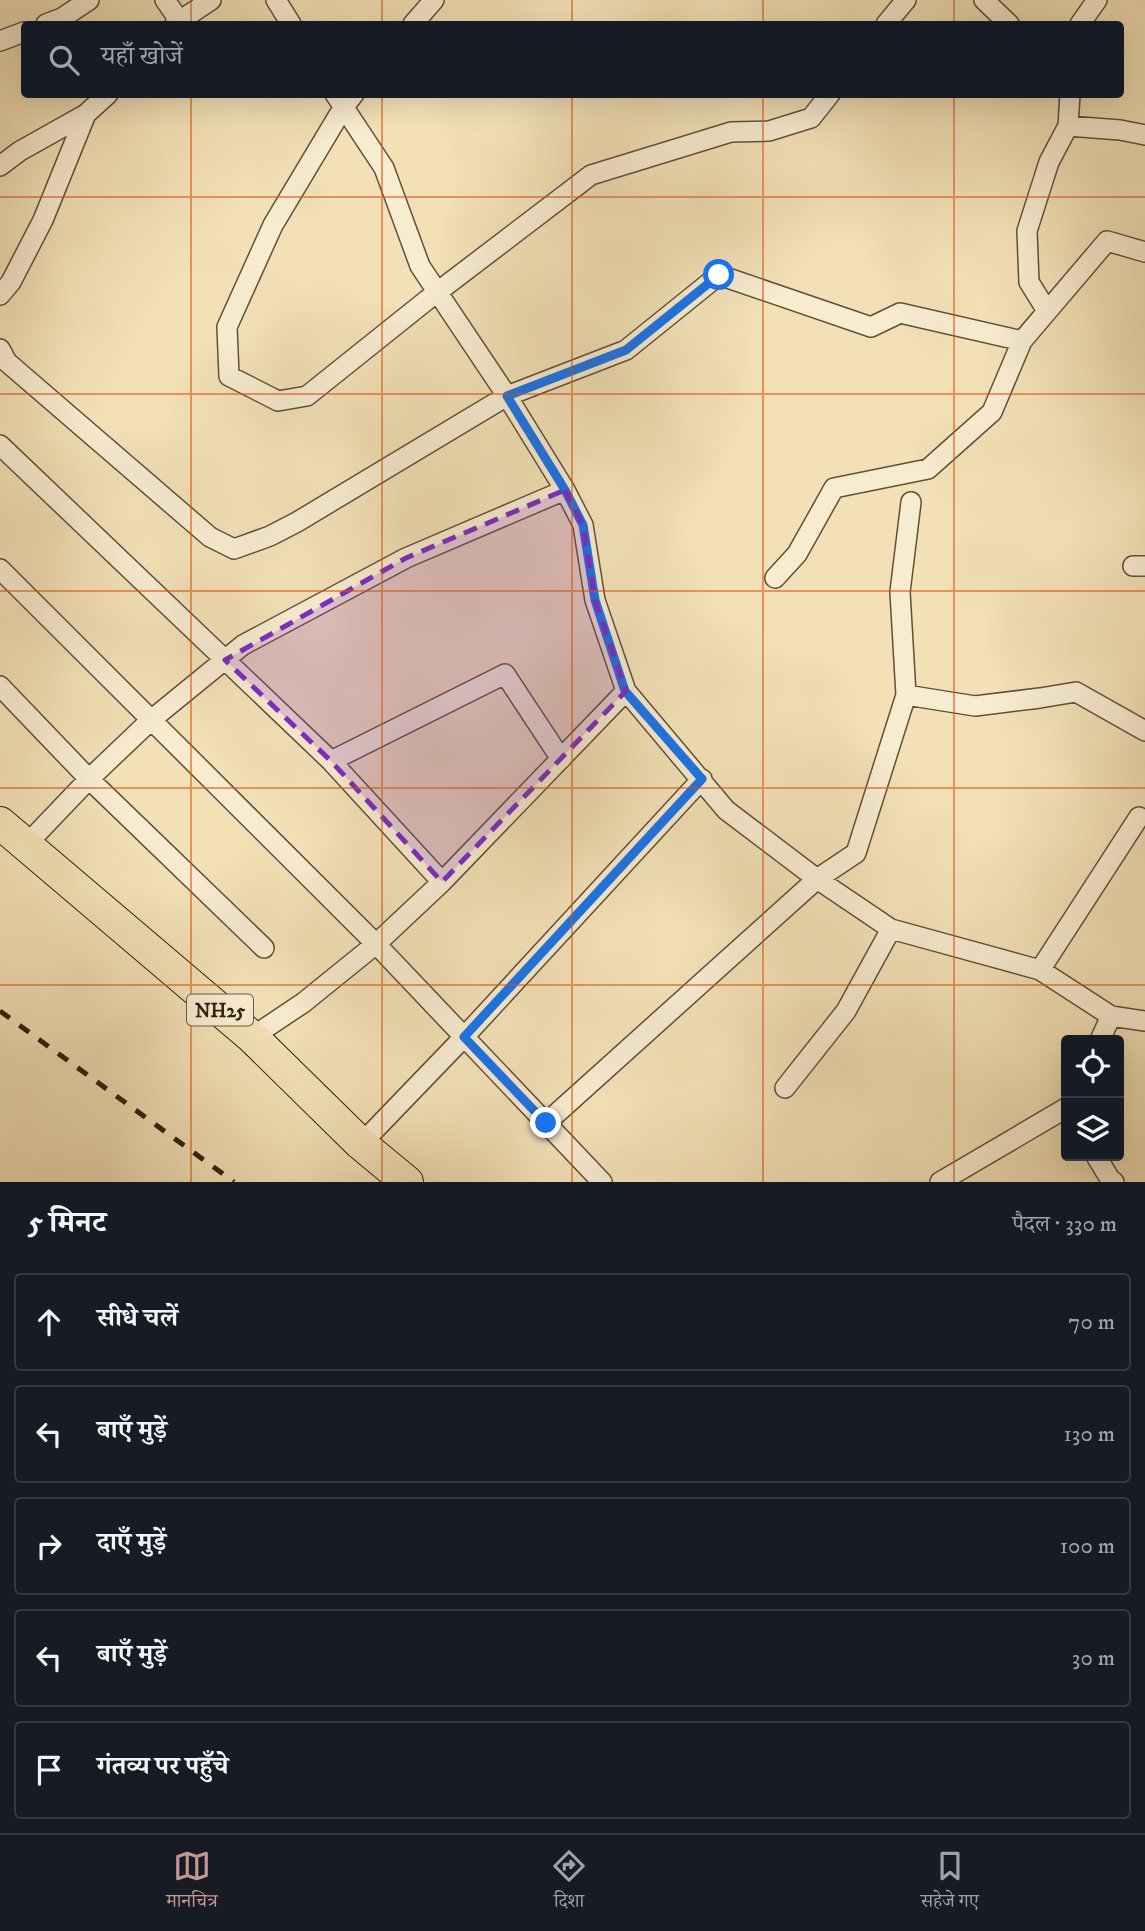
<!DOCTYPE html>
<html lang="hi">
<meta charset="utf-8">
<style>
body{margin:0;font-family:"IM FELL DW Pica","Noto Serif Devanagari",serif;background:#242831;color:#f1f3f6}
.controls{position:absolute;right:21px;bottom:21px;display:grid;overflow:hidden;border-radius:7px;box-shadow:0 7px 28px #0002}
.controls button{width:63px;height:63px;display:grid;place-items:center;padding:0;border:0;border-bottom:2px solid #363941;background:#171b24;color:#f1f3f6;font:35px sans-serif}
.stop{position:absolute;width:21px;height:21px;margin:-16px;border:5px solid #1a73e8;border-radius:50%;background:#fff}
.stop.end{background:#1a73e8;border-color:#fff;box-shadow:0 2px 7px #0008}
.list{margin:0;padding:0;list-style:none}
h2{display:flex;justify-content:space-between;align-items:center;height:91px;margin:0;padding:0 28px;font-size:30px}
h2 small{font-size:23px;font-weight:400;color:#9ea1a6}
.list li{display:grid;grid-template-columns:46px 1fr auto;gap:21px;align-items:center;box-sizing:border-box;height:98px;margin:0 14px 14px;padding:0 14px;border:2px solid #363941;border-radius:7px}
.list b{display:block;font-size:26px;white-space:nowrap}
.list em{font-size:23px;font-style:normal;color:#9ea1a6}
.icon{flex:none;width:38px;height:38px;fill:none;stroke:currentColor;stroke-width:2;stroke-linecap:round;stroke-linejoin:round}
.map{position:relative;flex:none;width:1145px;height:1182px;overflow:hidden}
.search{position:absolute;background:#171b24;box-shadow:0 7px 28px #0002;left:21px;right:21px;top:21px;height:77px;display:flex;align-items:center;gap:18px;box-sizing:border-box;padding:0 24px;border-radius:7px;color:#9ea1a6;font-size:26px}
.sheet{height:651px;background:#171b24}
nav{display:flex;justify-content:space-around;align-items:center;box-sizing:border-box;height:98px;border-top:2px solid #363941;background:#171b24;font-size:19px;color:#9ea1a6}
nav a{display:grid;justify-items:center;gap:4px}
nav .on{color:#c59692}
.map>svg:first-child{display:block}
.lines{fill:none;stroke-linecap:round;stroke-linejoin:round}
.minor-casing{stroke:#605038;stroke-width:22}
.trunk-casing{stroke:#2f200d;stroke-width:34}
.minor{stroke:#f7ebd0;stroke-width:19}
.trunk{stroke:#f3e0b7;stroke-width:32}
.rail{stroke:#2f200d;stroke-width:5;stroke-dasharray:12 12;stroke-linecap:butt}
.route{stroke:#1a73e8;stroke-width:9}
.marked{fill:#7b2cbf;fill-opacity:0.2;stroke:#7b2cbf;stroke-width:5;stroke-dasharray:14 9;stroke-linejoin:round}
.grid{fill:none;stroke:#d6530c;stroke-width:2;stroke-opacity:0.55}
.labels{text-anchor:middle;stroke-width:5;stroke-linejoin:round;paint-order:stroke}
.shield{fill:#f7ebd0;stroke:#6b5d48;stroke-width:2}
.shield-label{font-size:19px;font-weight:bold;fill:#2f200d}
</style>
<div class="map">
<svg width="1145" height="1182" viewBox="0 0 1145 1182">
<rect width="100%" height="100%" fill="#f3e0b7"/>
<filter id="stains"><feTurbulence type="fractalNoise" baseFrequency=".00286" numOctaves="4"/><feColorMatrix values="0 0 0 0 .2 0 0 0 0 .09 0 0 0 0 .02 0 0 0 .5 -.17"/></filter>
<radialGradient id="worn" r=".72"><stop offset=".6" stop-color="#630" stop-opacity="0"/><stop offset="1" stop-color="#630" stop-opacity=".3"/></radialGradient>
<g class="lines">
<g class="minor-casing">
<path id="minor" d="M165,0L179,20
M276,0L291,24
M984,0L1009,24
M46,24L62,18L89,0
M175,24L211,0
M413,24L434,0
M886,24L906,0
M1080,24L1097,0
M0,41L24,32
M335,94L384,168L420,266L507,396L565,490L583,525L595,600L626,691L726,810L817,879L891,929L1040,970L1111,1016L1145,1021
M354,94L343,108L273,225L227,327L229,376L278,401L307,396L427,300L591,175L731,132L769,131L811,118L830,94
M1068,126L1120,130L1145,135
M0,166L20,151L86,114L108,94
M0,295L11,282L43,220L86,114
M1047,311L1029,282L1027,231L1049,162L1068,126L1070,94
M0,349L7,362L210,537L234,549L270,536L297,522L507,396L626,350L719,275L871,327L900,313L1022,341
M0,445L331,761L442,882
M1133,566H1145
M0,569L376,944L602,1182
M775,578L797,554L834,488L928,469L992,412L1022,341L1107,241L1145,252
M0,686L89,779L264,948
M906,695L975,706L1040,698L1076,692L1145,731
M331,761L505,674L561,759
M26,845L89,779L151,720L243,645L406,558L565,490
M1040,970L1139,817
M252,1037L303,1003L376,944L442,882L626,691
M1100,1040L1111,1016
M785,1088L846,1011L891,929
M546,1123L817,879L856,853L906,695L900,592L911,502
M361,1144L464,1037L702,779
M1096,1156L1110,1179L1114,1182
M940,1182L1066,1108"/>
</g>
<g class="trunk-casing">
<path id="trunk" d="M0,823L252,1037L361,1144L407,1182"/>
</g>
<use href="#minor" class="minor"/>
<use href="#trunk" class="trunk"/>
<path class="rail" d="M0,1011L234,1182"/>
</g>
<g class="lines">
<path class="route" d="M546,1123L464,1037L702,779L625,691L595,600L583,525L565,490L507,396L626,350L719,275"/>
</g>
<path class="marked" d="M565,490L583,525L595,600L626,691L442,882L331,761L225,660L406,558Z"/>
<path class="grid" d="M191,0V24M382,0V24M572,0V24M763,0V24M954,0V24M191,94V1182M382,94V1182M572,94V1182M763,94V1182M954,94V1182M0,197H1145M0,394H1145M0,591H1145M0,788H1145M0,985H1145"/>
<g class="labels">
<rect class="shield" x="187" y="994.5" width="66" height="31" rx="5"/>
<g class="shield-label">
<text x="220" y="1017">NH25</text>
</g>
</g>
<rect width="100%" height="100%" filter="url(#stains)"/>
<rect width="100%" height="100%" fill="url(#worn)"/>
</svg>
<div class="controls">
<button><svg class="icon" aria-label="locate" viewBox="0 0 24 24"><circle cx="12" cy="12" r="6"/><path d="M12 2v4M12 18v4M2 12h4M18 12h4"/></svg></button>
<button><svg class="icon" aria-label="layers" viewBox="0 0 24 24"><path d="M12 4l9 5-9 5-9-5zM3 14l9 5 9-5"/></svg></button>
</div>
<div class="stop" style="left:719px;top:275px"></div>
<div class="stop end" style="left:546px;top:1123px"></div>
<div class="search"><svg class="icon" aria-label="search" viewBox="0 0 24 24"><circle cx="10" cy="10" r="6"/><path d="M15 15l6 6"/></svg>यहाँ खोजें</div>
</div>
<section class="sheet">
<h2>5 मिनट<small>पैदल · 330 m</small></h2>
<ul class="list">
<li><svg class="icon" aria-label="ahead" viewBox="0 0 24 24"><path d="M12 20V5M6 11l6-6 6 6"/></svg><div><b>सीधे चलें</b></div><em>70 m</em></li>
<li><svg class="icon" aria-label="left" viewBox="0 0 24 24"><path d="M17 20v-9H6M10 6l-5 5 5 5"/></svg><div><b>बाएँ मुड़ें</b></div><em>130 m</em></li>
<li><svg class="icon" aria-label="right" viewBox="0 0 24 24"><path d="M7 20v-9h11M14 6l5 5-5 5"/></svg><div><b>दाएँ मुड़ें</b></div><em>100 m</em></li>
<li><svg class="icon" aria-label="left" viewBox="0 0 24 24"><path d="M17 20v-9H6M10 6l-5 5 5 5"/></svg><div><b>बाएँ मुड़ें</b></div><em>30 m</em></li>
<li><svg class="icon" aria-label="arrive" viewBox="0 0 24 24"><path d="M6 21V4h12l-3 4 3 4H6"/></svg><div><b>गंतव्य पर पहुँचे</b></div></li>
</ul>
</section>
<nav>
<a class="on"><svg class="icon" aria-label="map" viewBox="0 0 24 24"><path d="M3 6l6-2 6 2 6-2v14l-6 2-6-2-6 2zM9 4v14M15 6v14"/></svg>मानचित्र</a>
<a><svg class="icon" aria-label="directions" viewBox="0 0 24 24"><path d="M12 3l9 9-9 9-9-9zM9 14v-3h6M13 9l2 2-2 2"/></svg>दिशा</a>
<a><svg class="icon" aria-label="saved" viewBox="0 0 24 24"><path d="M7 4h10v16l-5-4-5 4z"/></svg>सहेजे गए</a>
</nav>
